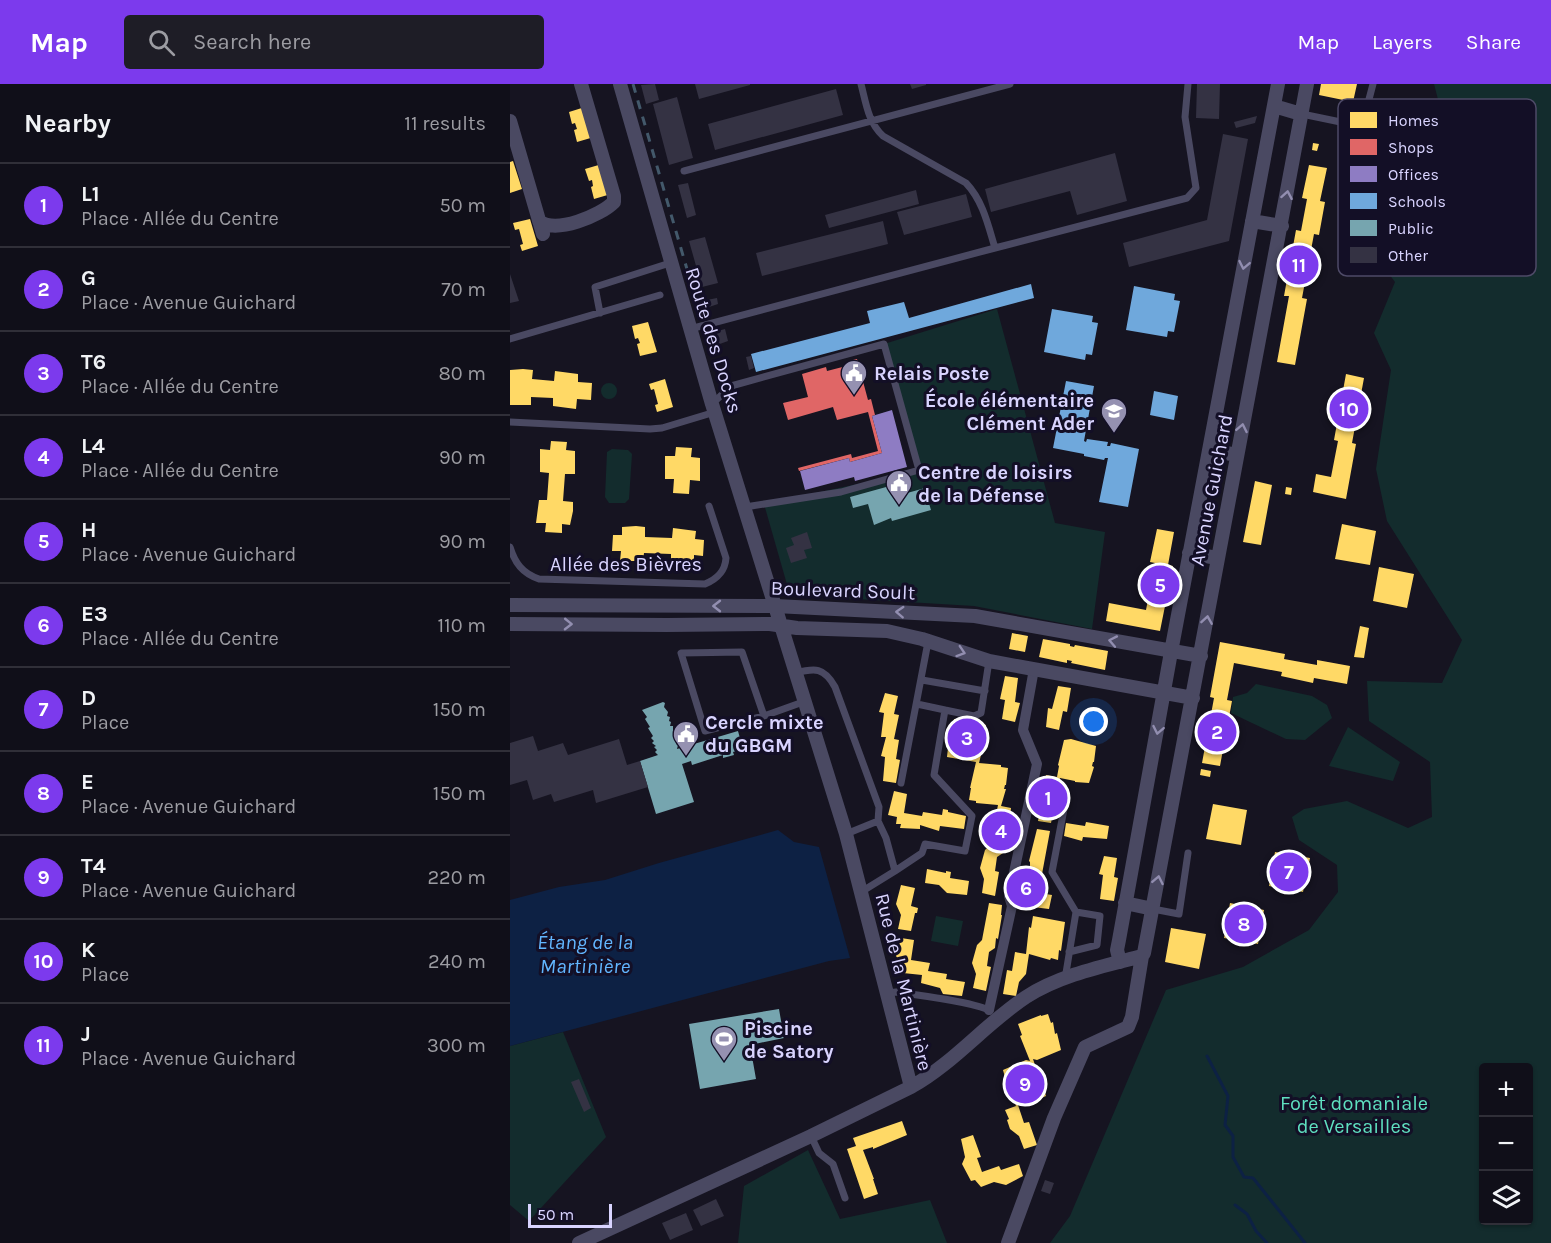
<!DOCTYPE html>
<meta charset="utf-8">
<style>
body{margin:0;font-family:Karla,sans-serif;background:#1e1d26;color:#f1f3f6}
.controls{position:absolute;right:18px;bottom:18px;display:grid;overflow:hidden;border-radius:6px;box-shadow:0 2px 4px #0004}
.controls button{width:54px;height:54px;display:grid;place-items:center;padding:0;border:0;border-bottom:2px solid #302f38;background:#100f19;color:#f1f3f6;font:30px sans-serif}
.scale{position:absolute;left:18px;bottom:15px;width:84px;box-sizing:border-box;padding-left:6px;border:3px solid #d9d4ff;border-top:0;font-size:16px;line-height:21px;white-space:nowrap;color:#d9d4ff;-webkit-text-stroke:4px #130f26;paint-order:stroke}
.you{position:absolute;left:584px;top:638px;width:21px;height:21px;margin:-15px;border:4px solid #fff;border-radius:50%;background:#1a73e8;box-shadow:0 0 0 9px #1a73e833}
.badge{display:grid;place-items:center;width:39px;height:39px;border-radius:50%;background:#7c3aed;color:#fff;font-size:20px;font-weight:700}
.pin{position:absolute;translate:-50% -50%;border:3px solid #fff;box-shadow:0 2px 6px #0006}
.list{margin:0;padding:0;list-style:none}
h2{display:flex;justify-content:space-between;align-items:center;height:78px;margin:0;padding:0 24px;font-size:26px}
h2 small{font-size:20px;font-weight:400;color:#9c9ca2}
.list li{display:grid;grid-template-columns:39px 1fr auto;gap:18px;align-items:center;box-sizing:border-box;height:84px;padding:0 24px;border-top:2px solid #302f38}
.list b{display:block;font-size:22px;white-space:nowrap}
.list p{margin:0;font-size:20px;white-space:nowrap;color:#9c9ca2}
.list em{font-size:20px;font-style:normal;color:#9c9ca2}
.icon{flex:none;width:33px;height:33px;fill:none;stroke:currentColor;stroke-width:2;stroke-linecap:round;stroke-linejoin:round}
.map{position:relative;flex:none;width:1041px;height:1159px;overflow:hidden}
header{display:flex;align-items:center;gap:36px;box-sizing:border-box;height:84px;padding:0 30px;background:#7c3aed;color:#fff}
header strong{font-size:28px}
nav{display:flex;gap:33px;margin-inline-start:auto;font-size:21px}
.search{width:420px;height:54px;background:#1e1d26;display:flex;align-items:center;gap:15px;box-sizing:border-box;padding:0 21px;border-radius:6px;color:#9c9ca2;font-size:22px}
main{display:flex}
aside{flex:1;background:#100f19}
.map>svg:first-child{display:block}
.green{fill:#132c2d;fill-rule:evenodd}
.water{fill:#0d2144}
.homes{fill:#ffd966}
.shops{fill:#e06666}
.offices{fill:#8e7cc3}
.schools{fill:#6fa8dc}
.public{fill:#76a5af}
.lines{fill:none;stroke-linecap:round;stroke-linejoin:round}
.stream{stroke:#0d2144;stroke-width:3}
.building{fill:#343243}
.service{stroke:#4a4962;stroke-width:7}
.pedestrian{stroke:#4a4962;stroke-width:10}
.minor{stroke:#4a4962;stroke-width:14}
.rail{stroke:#43596b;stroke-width:3;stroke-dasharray:9 8;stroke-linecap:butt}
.oneway{stroke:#928eb0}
.labels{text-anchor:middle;stroke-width:6;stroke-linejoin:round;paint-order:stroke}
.street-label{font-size:20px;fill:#d9d4ff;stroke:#130f26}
.poi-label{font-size:20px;font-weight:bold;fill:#d9d4ff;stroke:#130f26;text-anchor:start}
.park-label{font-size:20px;fill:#5fe0c0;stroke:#130f26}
.water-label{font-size:21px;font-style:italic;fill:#62b6ff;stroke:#130f26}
.key{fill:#130f26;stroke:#4e4a67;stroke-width:1.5}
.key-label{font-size:16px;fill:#d9d4ff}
</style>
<header>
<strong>Map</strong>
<div class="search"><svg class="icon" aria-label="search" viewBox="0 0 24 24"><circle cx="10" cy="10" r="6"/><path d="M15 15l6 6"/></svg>Search here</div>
<nav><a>Map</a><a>Layers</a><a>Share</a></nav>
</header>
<main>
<aside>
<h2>Nearby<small>11 results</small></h2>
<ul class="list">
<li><span class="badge">1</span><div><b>L1</b><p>Place · Allée du Centre</p></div><em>50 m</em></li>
<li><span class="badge">2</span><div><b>G</b><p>Place · Avenue Guichard</p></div><em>70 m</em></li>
<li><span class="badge">3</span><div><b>T6</b><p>Place · Allée du Centre</p></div><em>80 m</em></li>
<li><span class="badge">4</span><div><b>L4</b><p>Place · Allée du Centre</p></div><em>90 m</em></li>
<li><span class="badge">5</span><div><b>H</b><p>Place · Avenue Guichard</p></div><em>90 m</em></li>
<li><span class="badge">6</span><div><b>E3</b><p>Place · Allée du Centre</p></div><em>110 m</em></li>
<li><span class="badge">7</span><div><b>D</b><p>Place</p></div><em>150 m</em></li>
<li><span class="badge">8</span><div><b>E</b><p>Place · Avenue Guichard</p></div><em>150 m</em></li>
<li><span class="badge">9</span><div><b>T4</b><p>Place · Avenue Guichard</p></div><em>220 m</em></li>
<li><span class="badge">10</span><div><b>K</b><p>Place</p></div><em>240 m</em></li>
<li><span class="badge">11</span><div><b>J</b><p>Place · Avenue Guichard</p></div><em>300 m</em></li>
</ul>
</aside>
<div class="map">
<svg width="1041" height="1159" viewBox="0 0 1041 1159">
<rect width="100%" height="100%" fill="#161421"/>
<path class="green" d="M924,0H1041V1159H540L560,1132L656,906L733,883L799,846L828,808L827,781L789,756L782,733L794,725L837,717L898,744L922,733L920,678L859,637L857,597L932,599L952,556L877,437L866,385L881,286L864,249L885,198L855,158L891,93L945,81ZM974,984H1018V1136H974Z
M487,225L545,439L595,448L582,545L464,522L280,511L254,420L408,387L374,260Z
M91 307a8 8 0 1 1 16 0a8 8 0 1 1-16 0Z
M102,365L118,366L122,370L119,415L115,419H99L95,413L97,368Z
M746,600L802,612L817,621L822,634L795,656L776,655L721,629L723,613L737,609Z
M838,643L890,678L883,697L819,682Z
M426,832L453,837L448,862L421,857Z
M53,948L96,1053L19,1137L0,1121V962Z
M298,1066L330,1135L420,1116L437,1159H228L234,1102Z"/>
<path class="water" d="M268,746L284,758L309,763L340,874L319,877L0,962V816L49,803L95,796L149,779Z"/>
<path class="homes" d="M811,0H847L843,18L809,11Z
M75,23L84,53L67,58L64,46L67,45L65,39L62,40L59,28Z
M803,59L809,60L807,67L802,66Z
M3,77L12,105L0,109V78Z
M92,80L101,110L84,115L81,103L83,102L82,96L79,97L75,85Z
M799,81L817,84L810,117L815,118L809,151L804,150L792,214L797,215L785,281L767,278L779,212H774L786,146L791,147L797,115L792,114Z
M20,135L28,162L12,167L10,161L13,160L9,145L5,146L3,139Z
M138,238L147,268L130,272L127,260L130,259L128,254L125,255L122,242Z
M13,285L23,286L22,295L44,297L45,287L68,290V298L82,299L81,316L67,315L66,325L43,322V314L21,313V321H0V286Z
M836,290L854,294L842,359L846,360L836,415L803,408L806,390L821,393L828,357L824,356Z
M155,295L163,323L147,328L145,321L148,320L144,305L141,306L139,300Z
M41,357L57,358L56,366L65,367V390H55L53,417L63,418V427L60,441L52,440V449L35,448L36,439H26L29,416H37L39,389L30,388V365L40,366Z
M166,363L182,364L181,373L190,374V397L180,396L179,410L163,409L164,395H155V372H165Z
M745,397L762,401L751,461L733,458Z
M776,403L782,404L781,411L775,410Z
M832,440L866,447L860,481L825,475Z
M126,442L135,443V453L162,454L163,444L186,447L185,455L194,456L193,472L184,471V481L161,479V470L134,469L133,477H110L111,467H102L103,451H112V443Z
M647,445L664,448L658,481L663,482L650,547L596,537L599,519L636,526L645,479L640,478Z
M869,483L904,490L897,524L863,517Z
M850,542L859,544L854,574L844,573Z
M502,549L518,552L515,568L499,565Z
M533,555L560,560V562L564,563L565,561L598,567L595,586L561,579L562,577L557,576V579L529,573Z
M710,558L775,570L774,575L807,581V576L840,582L837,600L804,594L803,599L771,592L772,588L724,579L717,616L722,617L710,682L692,679L704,614L700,613Z
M495,592L508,594L505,618L510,619L505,638L492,635L495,616L490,615Z
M548,602L561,604L557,628L553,627L549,646L536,643L538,624L542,625Z
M375,609L388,612L384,630L389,631L384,655L389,656L386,675L390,676L386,699L373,697L375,673L371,672L376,653H371L374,629L369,628Z
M444,635L458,636L462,639L463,637L476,641L474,650L476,651L469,679L491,681V683L498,684L496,701H495L494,705H496L491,722L501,724L500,733H501L496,760H495L493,769L487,773L485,787L489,788L485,812L472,809L474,795L470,784L475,766L480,761L488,721L466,719V717L459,716L461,704H460L466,678L437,673L440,646L442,647Z
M561,655L586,662L584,678H583L582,682L584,683L579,699L565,698V697L550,694L541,739L528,737L530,727H528L536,691L547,693L549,682L548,681L554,656Z
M691,685L701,687L700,693L690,691Z
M384,707L397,710L394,729L412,732L413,728L432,731L433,725L438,726V728L456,732L454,745L430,742L429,747L410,741V745L390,744L391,740H386L387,733L378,731Z
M703,720L737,726L731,761L696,755Z
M576,738L599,742L597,755L573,753L572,757L554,752L556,739L575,742Z
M527,745L540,747L532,790L526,794L523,808L542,811L539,825L515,822L516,816H513L514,811L508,810L514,787L520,782V778L519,777Z
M765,768L800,774L793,808L759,802Z
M594,772L607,774L604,793L608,794L604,817L590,815L593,791L589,790Z
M417,785L436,789V787L441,788L440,794L459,797L457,811L437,809L429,801L415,799Z
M391,801L405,804L401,822L408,824L407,829H405L401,847L388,845L391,831L386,820Z
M479,819L492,821L491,831H492L488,855L486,854L485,864L479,868L477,882L481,883L476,907L463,904L466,890L462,879L467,861L472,856Z
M720,819L754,826L748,860L714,854Z
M523,832L555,838L551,867L549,866L548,876L541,874L540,876L519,870L516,890L509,898L506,912L493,910L497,886L502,887L505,868L516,870L519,843L521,844Z
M661,844L696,850L689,885L655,878Z
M391,854L404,856L401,876L420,879L418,887L437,890L436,895L455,898L452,912L433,910L430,904L411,899L412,891L393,889L394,884L386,872Z
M538,930L541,939L543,938L545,950L547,949L551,966L527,976L523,975L526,984H528L536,1012L523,1018V1016L508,1021L514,1039L519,1038L527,1061L514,1065L509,1052L500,1045L497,1036L499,1035L495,1026L506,1022L502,1011L500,1012L493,986L516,976L520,977L510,952L512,951L508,940L531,931V932Z
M392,1037L397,1051L363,1065V1063L353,1066L364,1095H363L368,1110L354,1115L337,1065L346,1062L343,1054Z
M463,1051L471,1073L467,1074L472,1088L489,1082L491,1086L509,1080L513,1092L496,1101L484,1098L471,1103L465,1096L461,1097L452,1080L455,1073L451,1055Z"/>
<path class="shops" d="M347,275L358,316L361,315L365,331L362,332L372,369L340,378L339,374L289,387L288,384L341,370L342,374L368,367L358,328L327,336L323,323L278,336L273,319L298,313L292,290L316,283L317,287L344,280L343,276Z"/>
<path class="offices" d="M382,326L397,383L345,397L344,393L295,406L290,387L339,374L340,378L372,369L362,332Z"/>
<path class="schools" d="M521,200L524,214L246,288L241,270L360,239L357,227L394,218L399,234Z
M624,202L665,210L664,216L670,217L664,248L658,247L657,253L616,246Z
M542,225L583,232L582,238L588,239L582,271L576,270L575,276L534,268Z
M556,297L584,302L574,357L576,358L577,355L598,358L597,362H600L601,359L629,365L618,423L589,418L598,374H595L594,376L574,372V370L543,364Z
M644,307L668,312L664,336L640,331Z"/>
<path class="public" d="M387,400L390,411L415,404L417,411L411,413V415L417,413L421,426L382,437L381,434L364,441L358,420L343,424L340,413Z
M153,618L155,619L154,623L158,628L157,632L160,633L159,637L161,638L160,642H163V651L166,652L165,656H167L166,660L168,661L167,665L228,647L233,665L223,668L224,671L213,674V671L182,681L181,677L172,680L184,718L146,730L130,677L148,671L145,668L147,666L144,663L146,662L142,659L144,657L141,654L143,652L138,644L140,643L135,635L137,633L132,626Z
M269,925L274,954L240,961L246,995L190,1005L179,940Z"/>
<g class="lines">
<path class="stream" d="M697,972L718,1012L715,1041L723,1052V1073L734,1093L743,1094L795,1159
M725,1121L737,1130L746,1147L757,1159"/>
</g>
<path class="building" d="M145,0L149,16L136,20L131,1Z
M185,0H240V1L189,15Z
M400,0H416V1L402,5Z
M687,0H710L709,35L686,34Z
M326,5L333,31L205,66L198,40Z
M167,13L183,74L159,81L143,20Z
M747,32L745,39L726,44L724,38Z
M713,50L738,55L719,157L619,183L613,159L697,136Z
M605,69L617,117L567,131L560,107L481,128L475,105Z
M178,99L186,131L177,134L168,101Z
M406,106L409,120L319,144L315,131Z
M456,110L462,133L394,151L387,128Z
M373,137L378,160L252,192L246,169Z
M195,153L208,199L192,203L179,157Z
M0,190L9,217L0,219Z
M207,214L208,220L199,223L197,216Z
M215,245L218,257L207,261L204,248Z
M241,272L244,284L239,286L236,273Z
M297,448L302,464L294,466L297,474L281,479L276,464L284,461L281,454Z
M23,652L28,667L53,659L58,671L109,655L117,681L130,677L138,703L86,719L83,706L44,718L41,710L23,716L17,696L0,701V659Z
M69,995L81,1024L74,1028L61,998Z
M535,1096L544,1099L540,1110L531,1107Z
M206,1115L214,1132L191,1142L183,1126Z
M176,1129L183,1146L160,1156L152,1139Z"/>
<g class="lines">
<path class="service" d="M792,30L845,41L853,38L863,0
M853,38L883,47
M174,87L500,0
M485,164L677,114L686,104L675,33L678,0
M90,229L85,203L160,179
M180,245L485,164C478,141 473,117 456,99L373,52C358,38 356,19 351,0
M0,255L150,211
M202,320L221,302L374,260L409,386L331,408L235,423
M0,338L140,345L152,344L205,328
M0,463C5,479 12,489 29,495L195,500C207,495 215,488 216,474L199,422
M285,589C305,584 314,583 325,603L369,723L368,737L336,750
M412,596L475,607
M407,620L435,626
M254,632L195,647L171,569L232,568L254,632L293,618
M391,699L418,558
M554,725L542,788L566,828L555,895
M385,787L412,769L415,760L455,767L462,732L424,691L435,626L464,632L471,629L479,577
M351,808L385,787L376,754L368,737
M643,825L669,830L678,769
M559,868L587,861L590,832L566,828
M377,909L386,908C405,911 467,918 480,927
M301,1052L309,1069L323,1080L335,1114"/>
<path class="pedestrian" d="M479,926L502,822L499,812L527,680L513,646L524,585"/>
<path class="minor" d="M764,22L791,30
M0,37L33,150
M29,137C46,150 90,132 104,118V112L71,0
M742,137L772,142
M699,366L727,371
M679,469L707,474
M0,521L265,522L465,532L691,572
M0,540L157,541L260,540L287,544L377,547L412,555L479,577L683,614
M615,819L643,825
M610,878L607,866L609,856L661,568L768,0
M401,1003C444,979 475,940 516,913C550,891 594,882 632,872L634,869L797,0
M69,1159L301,1052L401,1003L336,750L202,320L110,0
M498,1159L544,1034L575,963L618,943L622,933L632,872"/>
<path class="rail" d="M123,0L186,216"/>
</g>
<defs><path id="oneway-chevron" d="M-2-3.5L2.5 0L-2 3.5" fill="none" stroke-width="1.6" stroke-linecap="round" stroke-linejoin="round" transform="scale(1.5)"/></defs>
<g class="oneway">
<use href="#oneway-chevron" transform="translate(777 111) rotate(-80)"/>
<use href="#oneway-chevron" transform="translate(734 181) rotate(101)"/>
<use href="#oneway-chevron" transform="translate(732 344) rotate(-79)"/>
<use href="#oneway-chevron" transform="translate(207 522) rotate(-180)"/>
<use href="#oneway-chevron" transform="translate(390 528) rotate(-177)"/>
<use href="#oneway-chevron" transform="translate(697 536) rotate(-81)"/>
<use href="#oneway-chevron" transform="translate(58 540) rotate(1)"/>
<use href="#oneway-chevron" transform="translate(603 557) rotate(-169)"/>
<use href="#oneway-chevron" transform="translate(451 568) rotate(18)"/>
<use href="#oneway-chevron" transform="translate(648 646) rotate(101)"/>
<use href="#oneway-chevron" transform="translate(648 796) rotate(-79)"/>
</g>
<defs>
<g id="civic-pin" transform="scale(1.35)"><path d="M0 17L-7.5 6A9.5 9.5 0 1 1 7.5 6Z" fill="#9591b1" stroke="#130f26"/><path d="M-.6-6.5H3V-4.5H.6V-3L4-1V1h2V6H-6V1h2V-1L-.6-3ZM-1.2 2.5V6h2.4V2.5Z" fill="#fff"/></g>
<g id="school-pin" transform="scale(1.35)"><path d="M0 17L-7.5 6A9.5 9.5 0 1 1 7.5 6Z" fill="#9591b1" stroke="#130f26"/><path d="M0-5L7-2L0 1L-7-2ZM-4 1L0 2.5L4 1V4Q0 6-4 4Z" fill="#fff"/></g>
<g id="stadium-pin" transform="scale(1.35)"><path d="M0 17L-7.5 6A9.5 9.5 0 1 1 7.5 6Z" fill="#9591b1" stroke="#130f26"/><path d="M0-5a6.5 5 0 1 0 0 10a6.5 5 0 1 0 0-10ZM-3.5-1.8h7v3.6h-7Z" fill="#fff"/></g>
</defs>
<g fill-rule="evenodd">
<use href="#civic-pin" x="344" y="289"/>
<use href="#school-pin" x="604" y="327"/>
<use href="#civic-pin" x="389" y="399"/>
<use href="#civic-pin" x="176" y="650"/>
<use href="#stadium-pin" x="214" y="955"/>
</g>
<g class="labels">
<g class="street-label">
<text transform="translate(204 256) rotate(73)" y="7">Route des Docks</text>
<text transform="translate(701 406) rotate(-79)" y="7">Avenue Guichard</text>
<text x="116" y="487">Allée des Bièvres</text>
<text transform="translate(333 506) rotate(2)" y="7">Boulevard Soult</text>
<text transform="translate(394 898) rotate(76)" y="7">Rue de la Martinière</text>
</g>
<g class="poi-label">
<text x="364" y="296">Relais Poste</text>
<text x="584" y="323" text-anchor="end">École élémentaire<tspan x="584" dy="23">Clément Ader</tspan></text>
<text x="408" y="395">Centre de loisirs<tspan x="408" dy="23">de la Défense</tspan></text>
<text x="195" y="645">Cercle mixte<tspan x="195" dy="23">du GBGM</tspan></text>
<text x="234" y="951">Piscine<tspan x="234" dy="23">de Satory</tspan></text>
</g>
<g class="park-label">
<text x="844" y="1026">Forêt domaniale<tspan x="844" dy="23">de Versailles</tspan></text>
</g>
<g class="water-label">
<text x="75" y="865">Étang de la<tspan x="75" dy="24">Martinière</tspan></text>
</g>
</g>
<rect x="828" y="15" width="198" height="177" rx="9" class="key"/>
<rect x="840" y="28" width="27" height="16" fill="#ffd966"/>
<rect x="840" y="55" width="27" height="16" fill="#e06666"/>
<rect x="840" y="82" width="27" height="16" fill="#8e7cc3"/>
<rect x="840" y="109" width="27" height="16" fill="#6fa8dc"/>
<rect x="840" y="136" width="27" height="16" fill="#76a5af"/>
<rect x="840" y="163" width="27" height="16" fill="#343243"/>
<g class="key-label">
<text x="878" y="42">Homes</text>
<text x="878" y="69">Shops</text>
<text x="878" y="96">Offices</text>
<text x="878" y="123">Schools</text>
<text x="878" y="150">Public</text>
<text x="878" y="177">Other</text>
</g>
</svg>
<div class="controls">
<button>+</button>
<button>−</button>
<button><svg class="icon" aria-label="layers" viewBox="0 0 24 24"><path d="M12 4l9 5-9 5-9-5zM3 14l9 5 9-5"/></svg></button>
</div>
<div class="scale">50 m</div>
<div class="you"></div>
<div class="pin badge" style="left:538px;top:714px">1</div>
<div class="pin badge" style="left:707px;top:648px">2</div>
<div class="pin badge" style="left:457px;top:654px">3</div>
<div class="pin badge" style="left:491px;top:747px">4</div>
<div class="pin badge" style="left:650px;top:501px">5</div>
<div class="pin badge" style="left:516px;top:804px">6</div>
<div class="pin badge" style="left:779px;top:788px">7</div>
<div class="pin badge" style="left:734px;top:840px">8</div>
<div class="pin badge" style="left:515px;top:1000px">9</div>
<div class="pin badge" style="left:839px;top:325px">10</div>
<div class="pin badge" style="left:789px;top:181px">11</div>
</div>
</main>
